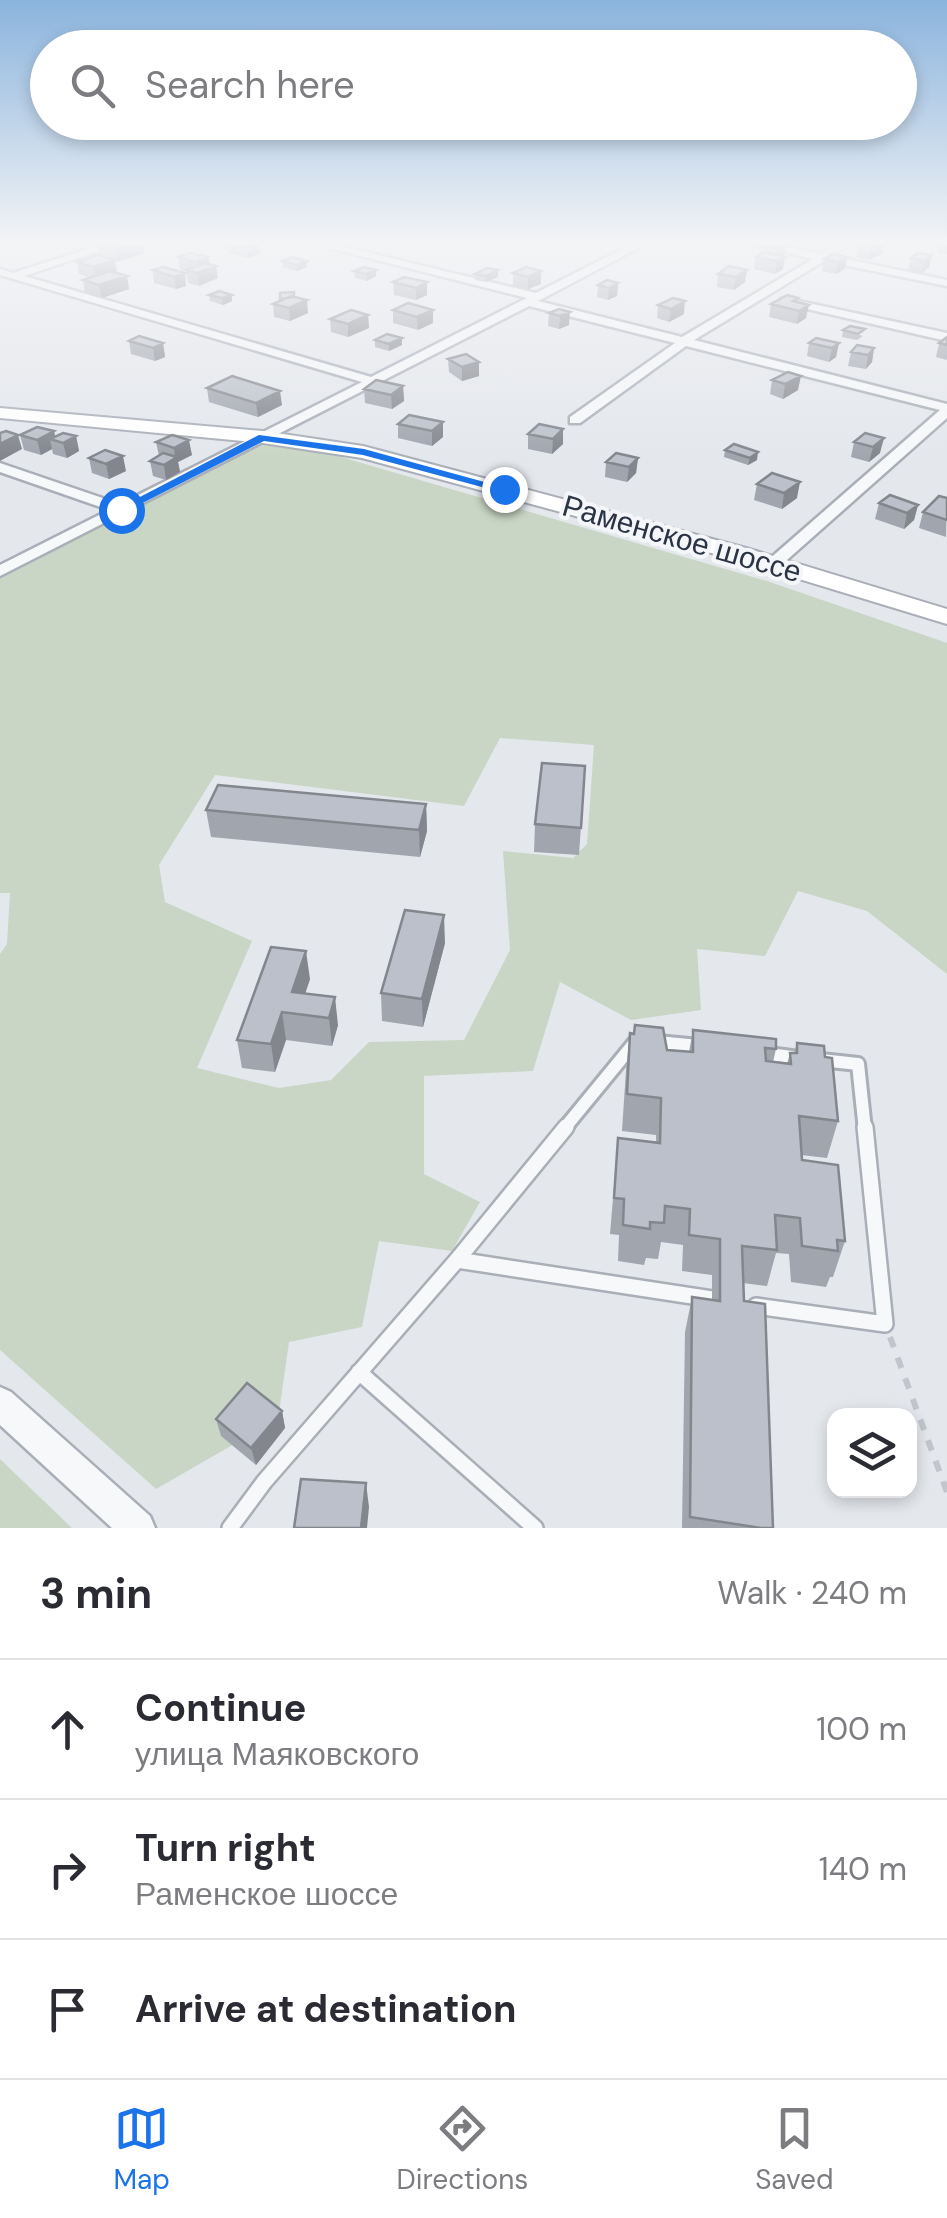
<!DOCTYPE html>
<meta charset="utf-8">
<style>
body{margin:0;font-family:"DM Sans",sans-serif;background:#f7f7f7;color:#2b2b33}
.controls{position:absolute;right:30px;bottom:30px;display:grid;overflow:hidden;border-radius:20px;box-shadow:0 5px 15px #0003}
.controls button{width:90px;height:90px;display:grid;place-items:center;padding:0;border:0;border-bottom:2px solid #e1e1e2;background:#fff;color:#2b2b33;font:50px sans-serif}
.stop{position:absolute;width:30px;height:30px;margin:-22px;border:8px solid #1a73e8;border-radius:50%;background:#fff}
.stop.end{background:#1a73e8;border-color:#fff;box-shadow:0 2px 10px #0008}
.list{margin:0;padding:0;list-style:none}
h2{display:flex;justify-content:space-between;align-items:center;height:130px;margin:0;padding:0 40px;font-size:42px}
h2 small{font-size:32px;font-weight:400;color:#7c7c81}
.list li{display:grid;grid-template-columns:65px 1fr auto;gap:30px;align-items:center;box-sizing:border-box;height:140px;padding:0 40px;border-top:2px solid #e1e1e2}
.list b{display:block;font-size:38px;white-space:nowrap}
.list p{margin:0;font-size:32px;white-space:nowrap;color:#7c7c81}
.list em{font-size:32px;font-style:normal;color:#7c7c81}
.icon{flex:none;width:55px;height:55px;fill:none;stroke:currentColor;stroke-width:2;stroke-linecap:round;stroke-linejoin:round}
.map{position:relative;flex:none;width:947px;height:1528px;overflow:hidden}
.search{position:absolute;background:#fff;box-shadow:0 5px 15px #0003;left:30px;right:30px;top:30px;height:110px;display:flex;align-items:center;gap:25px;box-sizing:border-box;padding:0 35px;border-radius:55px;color:#7c7c81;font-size:38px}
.sheet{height:550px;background:#fff}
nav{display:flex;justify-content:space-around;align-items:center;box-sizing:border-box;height:140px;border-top:2px solid #e1e1e2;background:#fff;font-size:28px;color:#7c7c81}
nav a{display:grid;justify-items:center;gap:5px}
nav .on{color:#1a73e8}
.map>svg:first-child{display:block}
.green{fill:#c9d6c5;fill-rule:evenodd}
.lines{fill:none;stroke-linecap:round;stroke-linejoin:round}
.lane-far1-casing{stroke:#a9aeb7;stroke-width:18}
.lane-casing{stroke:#a9aeb7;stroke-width:20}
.street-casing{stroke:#a9aeb7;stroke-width:5}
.secondary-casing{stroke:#a9aeb7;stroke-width:4}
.path{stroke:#c2c5cb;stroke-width:6;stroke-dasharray:11 11;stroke-linecap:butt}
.lane-far1{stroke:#f7f8fa;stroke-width:12}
.lane{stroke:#f7f8fa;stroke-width:15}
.street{fill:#f7f8fa;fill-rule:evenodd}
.secondary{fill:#fff;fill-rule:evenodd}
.wall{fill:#a1a5ae}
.shaded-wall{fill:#83868d}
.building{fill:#bbc0ca;stroke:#83868d;stroke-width:2.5}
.route{fill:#1a73e8}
.labels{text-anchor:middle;stroke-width:8;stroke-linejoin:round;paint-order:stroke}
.far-street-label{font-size:30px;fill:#2b3445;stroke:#f4f6f9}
</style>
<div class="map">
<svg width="947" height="1528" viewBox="0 0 947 1528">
<rect width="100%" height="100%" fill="#e4e7ec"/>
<path class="green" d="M265,441L317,450L767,581L947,643V974L867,911L798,891L765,956L697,949L701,1010L631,1020L560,982L533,1071L424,1076V1174L480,1202L452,1251L379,1241L362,1327L289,1342L278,1419L156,1489L0,1350V954L7,944L10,893H0V579ZM500,738L594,745L587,844L573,858L503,851L510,950L464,1040L369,1042L331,1080L279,1088L197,1068L252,941L165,902L159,865L215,775L464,806Z
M0,1459L72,1528H0Z"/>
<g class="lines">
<g class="lane-far1-casing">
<path id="lane-far1" d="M657,1042L699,1046
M761,1053L799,1058
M821,1060L858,1064L865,1130
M563,1130L636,1041"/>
</g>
<g class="lane-casing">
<path id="lane" d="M457,1260L712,1299
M756,1306L885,1324L865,1127
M359,1372L535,1528
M230,1528L264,1482L457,1260L566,1127"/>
</g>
<g class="street-casing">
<path id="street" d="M103,244H120L24,276L371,377L527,298L313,244H332L536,293L632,244H646L538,301L682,337L813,259L752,244H774L820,254L836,244H849L831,256L947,280V286L824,261L694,340L947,404V418L779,567H767V561L940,410L686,346L580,423H570V417L675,343L529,306L0,576V565L109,510L0,472V463L120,504L362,382L0,275V269L13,273Z
M785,298L947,333V341L781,303V299Z
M0,1387L11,1392L150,1516L155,1528H112L0,1425Z"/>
</g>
<g class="secondary-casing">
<path id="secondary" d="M0,408L263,431L363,446L746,548L947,609V624L730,558L362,458L263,443L0,418Z"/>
</g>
<path class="path" d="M890,1337L947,1492"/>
<use href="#lane-far1" class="lane-far1"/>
<use href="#lane" class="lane"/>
<use href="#street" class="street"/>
<use href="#secondary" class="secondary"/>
</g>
<path class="wall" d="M227,244H259L260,253L248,258L228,253Z
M762,244H786L785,254L781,256L783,269L775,274L754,269L756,257L761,254Z
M885,244L883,253L869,260L856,257L858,245Z
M940,244H947V254L938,253Z
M98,245L145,253L115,261L117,273L129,289L102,298L85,293L83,280L91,278L79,274L77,262L100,256Z
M918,253L929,267L922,273L908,271L911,258Z
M178,257H208L209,264L218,278L199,286L188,283L186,271L180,269Z
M847,257L845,269L836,274L822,271L824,259Z
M282,261H307V267L297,271L282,267Z
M729,266L745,282L734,290L717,287L718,274Z
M163,267L186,286L176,289L154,283L153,270Z
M376,270V276L367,281L355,278L354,271Z
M498,270V277L486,282L475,280V274Z
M541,271V284L528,289L513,286V273Z
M404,277L427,295L416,300L394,295L393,282Z
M618,283L617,296L608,300L597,297L598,285Z
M280,293L295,297L308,313L290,321L274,317L273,304L280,301Z
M209,295L232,301L223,305L210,301Z
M673,298L684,314L669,322L657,318L658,305Z
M798,298V302L806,318L797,324L769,317L771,304Z
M559,309L569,325L559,329L548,326L549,313Z
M393,310H433V323L418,330L393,323Z
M368,315L369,328L348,337L331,332L330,319Z
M843,330L863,336L857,340L842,337Z
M947,337V360L936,357L939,343Z
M402,338V345L389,351L375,347V340Z
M129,341L163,343L165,357L155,361L131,354Z
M809,343H839L836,357L829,362L807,356Z
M874,348L872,362L866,369L848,366L851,352Z
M448,359L479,362V376L462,381L449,372Z
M788,372L798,390L783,399L770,394L772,380Z
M403,386L404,401L392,409L365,403L364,389Z
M207,388L282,405L258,417L209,402Z
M443,422V437L432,446L398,438V424Z
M539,424L563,444L552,454L528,449V434Z
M54,431L55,436H76L79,451L67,458L53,454L52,449L41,455L24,450L20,435Z
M865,433L880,453L869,462L851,457L854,442Z
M156,442L192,455L178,462L180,472L166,480L153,476L150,461L159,456Z
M725,450L757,460L748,465L724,457Z
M89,458L126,471L109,479L92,473Z
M638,458L636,473L627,482L605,477L606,462Z
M757,484L797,498L782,509L754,500Z
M947,498L946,537L919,528L923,512Z
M879,503L918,505L914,520L904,529L875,519Z
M585,766L579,855L534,852L535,824Z
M426,804L427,831L420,857L211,837L206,810Z
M445,943L423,1027L382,1021L381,993Z
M310,979L305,994L338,1025L332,1046L286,1040L275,1072L242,1068L237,1040Z
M693,1030L776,1049L773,1062L787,1064L790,1053H794L797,1043L825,1057L838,1121L827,1158L801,1155L802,1160L845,1241L833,1277H830L826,1287L791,1282L789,1254L776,1253L767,1286L743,1283L744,1301L773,1528H682L685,1332L692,1297L712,1300V1275L682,1271L683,1245L661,1242L658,1259L646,1258L644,1265L618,1261L619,1235L610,1234L618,1138L656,1143V1135L622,1131L626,1070L630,1033L667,1050L689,1052Z
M282,1411L285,1428L256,1465L221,1436L216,1419Z"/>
<path class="shaded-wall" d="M131,244H143L145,253L117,262L115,250Z
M250,244H259L260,253L248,258L246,246Z
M782,244H786L785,254L777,259L778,247Z
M878,244H885L883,253L869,260L871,248Z
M932,255L929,267L922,273L925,261Z
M208,257L210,268L216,266L218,278L199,286L197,262Z
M785,257L783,269L775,274L777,261Z
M847,257L845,269L836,274L838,262Z
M115,260L117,273L96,279L94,267Z
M307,261V267L297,271V265Z
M376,270V276L367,281L366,274Z
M498,270V277L486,282V276Z
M747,270L745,282L734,290L736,277Z
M541,271V284L528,289V277Z
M185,273L186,286L176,289L174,277Z
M127,276L129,289L102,298L99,285Z
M427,282V295L416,300V288Z
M618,283L617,296L608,300L609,288Z
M232,295V301L223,305L222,298Z
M307,300L308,313L290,321L289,308Z
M685,301L684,314L669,322L671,309Z
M809,305L806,318L797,324L799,311Z
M433,310V323L418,330L417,317Z
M570,312L569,325L559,329L560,316Z
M368,315L369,328L348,337V324Z
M402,338V345L389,351V344Z
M163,343L165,357L155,361L153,348Z
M839,343L836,357L829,362L832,348Z
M874,348L872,362L866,369L868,355Z
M479,362V376L462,381V367Z
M801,376L798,390L783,399L785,384Z
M403,386L404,401L392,409L391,395Z
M280,391L282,405L258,417L256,403Z
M443,422V437L432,446V431Z
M563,429V444L552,454L553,439Z
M54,431L56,441L50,439L52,449L41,455L37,440Z
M18,435L22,449L0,461V444Z
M76,436L79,451L67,458L63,443Z
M884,438L880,453L869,462L873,447Z
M189,440L192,455L178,462L180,472L166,480L164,465L175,458L174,448Z
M758,452L757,460L748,465L750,458Z
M123,456L126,471L109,479L106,464Z
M638,458L636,473L627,482L629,467Z
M800,482L797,498L782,509L784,493Z
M918,505L914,520L904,529L907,513Z
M426,804L427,831L420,857L419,830Z
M444,915L445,943L423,1027L422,999Z
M306,951L310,979L298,1014L292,992Z
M335,997L338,1025L332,1046L329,1018Z
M282,1012L286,1040L275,1072L271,1044Z
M282,1411L285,1428L256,1465L251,1448Z
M366,1483L369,1507L367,1528H361Z"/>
<path class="building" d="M99,244H131L115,250L98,245Z
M858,244H878L871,248Z
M764,252L785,257L777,261L756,257Z
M190,253L208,257L197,262L178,257Z
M918,253L932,255L925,261L911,258Z
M833,254L847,257L838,262L824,259Z
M98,255L115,260L94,267L77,262Z
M292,257L307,261L297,265L282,261Z
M205,263L216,266L197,273L186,270Z
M729,266L747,270L736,277L718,274Z
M163,267L185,273L174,277L153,270Z
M364,267L376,270L366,274L354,271Z
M526,267L541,271L528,277L513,273Z
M487,268L498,270L486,276L475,274Z
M110,271L127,276L99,285L83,280Z
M404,277L427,282L416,288L393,282Z
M607,280L618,283L609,288L598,285Z
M219,291L232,295L222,298L209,295Z
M294,292V297L280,299V293Z
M787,295L798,298L793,301L809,305L799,311L771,304Z
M291,296L307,300L289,308L273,304Z
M673,298L685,301L671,309L658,305Z
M408,303L433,310L417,317L393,310Z
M559,309L570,312L560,316L549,313Z
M351,310L368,315L348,324L330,319Z
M850,326L865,329L858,334L843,330Z
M387,334L402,338L389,344L375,340Z
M139,336L163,343L153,348L129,341Z
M947,337V345L939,343Z
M816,338L839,343L832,348L809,343Z
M857,345L874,348L868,355L851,352Z
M466,354L479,362L462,367L448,359Z
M788,372L801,376L785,384L772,380Z
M232,376L280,391L256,403L207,388Z
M376,380L403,386L391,395L364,389Z
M409,415L443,422L432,431L398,424Z
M539,424L563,429L553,439L528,434Z
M37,427L54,431L37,440L20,435Z
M6,431L18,435L0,444V433Z
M63,433L76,436L63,443L50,439Z
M865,433L884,438L873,447L854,442Z
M172,435L189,440L174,448L156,442Z
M734,444L758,452L750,458L725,450Z
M105,450L123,456L106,464L89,458Z
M163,453L177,457L164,465L150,461Z
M616,453L638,458L629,467L606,462Z
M772,473L800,482L784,493L757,484Z
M890,495L918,505L907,513L879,503Z
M939,496L947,498V520L923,512Z
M542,763L585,766L581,828L535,824Z
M218,785L426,804L419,830L206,810Z
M405,910L444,915L422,999L381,993Z
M271,947L306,951L292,992L335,997L329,1018L282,1012L271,1044L237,1040Z
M635,1025L663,1028L667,1050L693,1052V1030L776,1039V1049L765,1048L766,1061L791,1064L790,1053H797V1043L824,1046L825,1057L832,1058L838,1121L799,1116L802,1160L838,1165L845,1241L837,1240L838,1251L802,1246L800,1218L775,1215L777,1250L742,1246L744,1301L765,1304L773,1528H761L690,1517L692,1297L720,1301V1239L689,1235L690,1209L665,1206L664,1223L650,1222V1229L623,1225L624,1199L614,1198L618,1138L660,1143L661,1098L627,1094L630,1033L634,1034Z
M247,1383L282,1411L251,1448L216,1419Z
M301,1479L366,1483L361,1528H294Z"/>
<linearGradient id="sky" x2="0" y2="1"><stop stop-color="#8bb4dd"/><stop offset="0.53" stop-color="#f3f4f6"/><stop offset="1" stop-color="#f3f4f6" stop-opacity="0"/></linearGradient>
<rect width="947" height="458" fill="url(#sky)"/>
<path class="route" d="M259,435L364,449L510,489L504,493L363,455L264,441L125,512L115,510Z"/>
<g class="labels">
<g class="far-street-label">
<text transform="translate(682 539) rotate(16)" y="10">Раменское шоссе</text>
</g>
</g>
</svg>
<div class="controls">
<button><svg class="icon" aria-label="layers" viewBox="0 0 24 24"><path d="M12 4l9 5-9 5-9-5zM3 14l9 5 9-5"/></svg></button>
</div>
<div class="stop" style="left:121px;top:510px"></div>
<div class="stop end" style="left:504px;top:489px"></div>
<div class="search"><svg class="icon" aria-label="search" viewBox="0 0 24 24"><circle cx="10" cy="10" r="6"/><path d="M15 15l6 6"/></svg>Search here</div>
</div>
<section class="sheet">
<h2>3 min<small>Walk · 240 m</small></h2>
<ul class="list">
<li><svg class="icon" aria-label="ahead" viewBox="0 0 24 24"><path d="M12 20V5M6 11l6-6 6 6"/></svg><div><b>Continue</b><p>улица Маяковского</p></div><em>100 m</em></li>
<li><svg class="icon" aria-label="right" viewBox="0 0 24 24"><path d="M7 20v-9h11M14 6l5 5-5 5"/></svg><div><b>Turn right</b><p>Раменское шоссе</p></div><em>140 m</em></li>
<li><svg class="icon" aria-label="arrive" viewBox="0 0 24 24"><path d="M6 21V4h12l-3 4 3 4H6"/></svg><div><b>Arrive at destination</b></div></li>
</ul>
</section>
<nav>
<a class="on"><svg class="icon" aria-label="map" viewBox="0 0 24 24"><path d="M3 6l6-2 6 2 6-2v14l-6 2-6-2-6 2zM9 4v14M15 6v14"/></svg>Map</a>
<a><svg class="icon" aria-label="directions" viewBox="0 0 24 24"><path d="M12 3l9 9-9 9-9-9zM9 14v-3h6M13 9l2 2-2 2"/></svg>Directions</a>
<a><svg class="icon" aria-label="saved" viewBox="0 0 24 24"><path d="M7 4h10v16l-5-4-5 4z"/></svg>Saved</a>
</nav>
